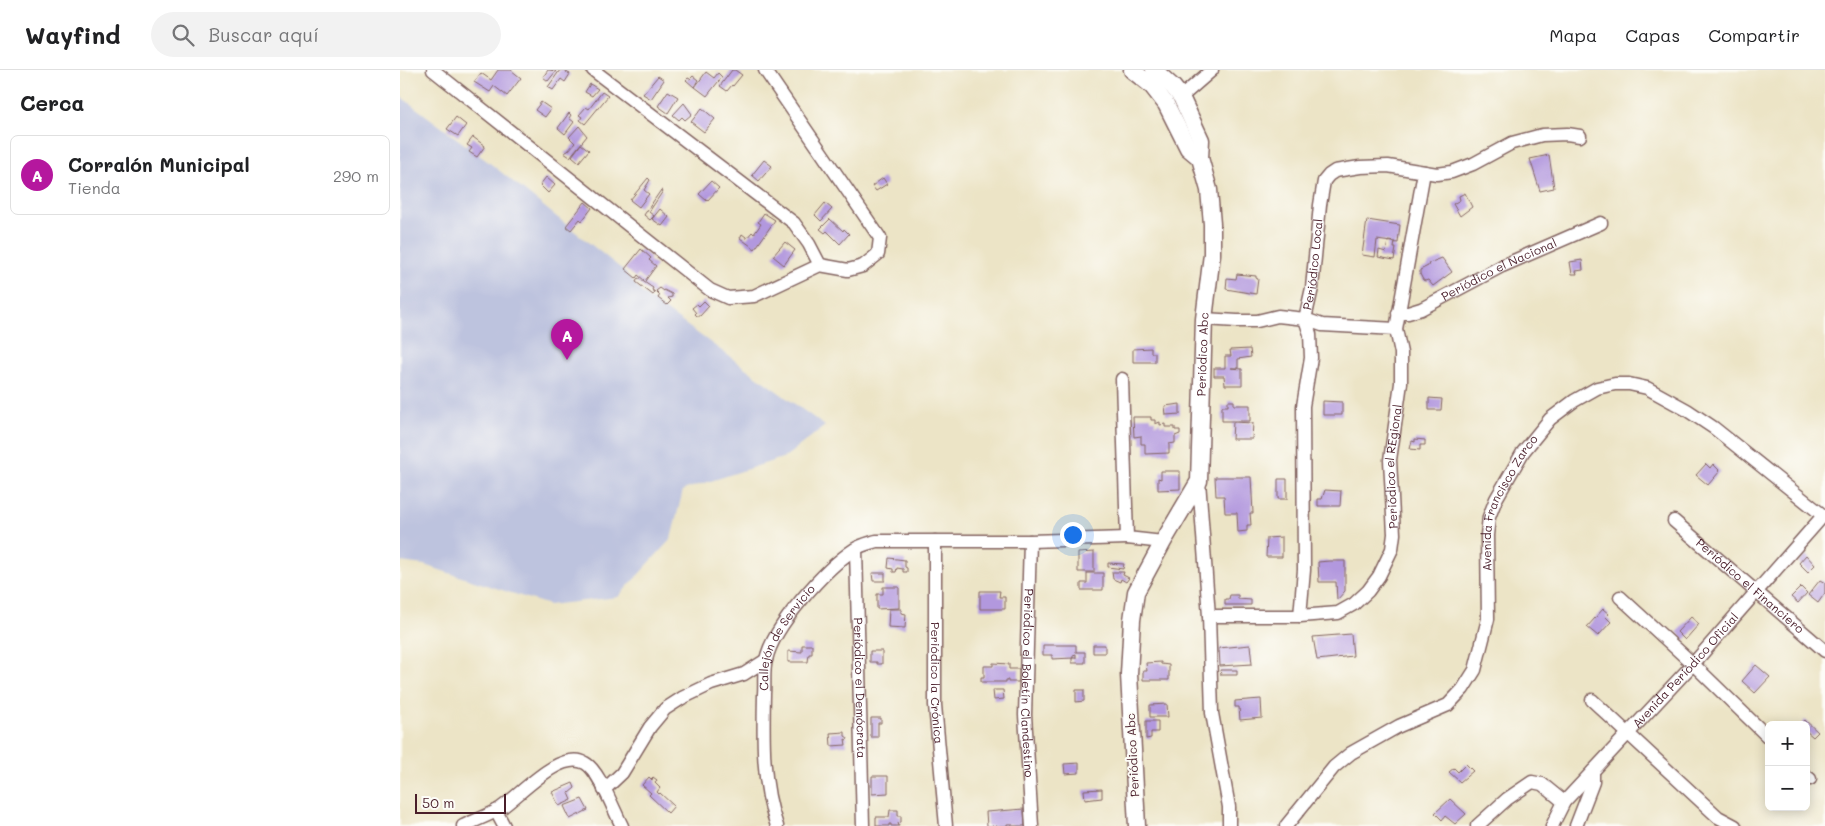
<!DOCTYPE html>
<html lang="es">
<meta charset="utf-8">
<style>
body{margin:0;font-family:Mali,sans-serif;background:#f2f2f2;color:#202124}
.controls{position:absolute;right:15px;bottom:15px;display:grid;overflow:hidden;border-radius:8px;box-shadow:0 2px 12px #0003}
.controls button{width:45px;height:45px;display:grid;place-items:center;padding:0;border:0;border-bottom:1px solid #e0e0e0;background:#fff;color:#202124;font:25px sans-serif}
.scale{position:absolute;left:15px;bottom:12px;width:91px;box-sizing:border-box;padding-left:5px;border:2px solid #4a1f2b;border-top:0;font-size:14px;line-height:18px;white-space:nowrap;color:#4a1f2b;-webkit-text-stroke:4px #fdfcf7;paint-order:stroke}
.you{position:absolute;left:672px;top:464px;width:18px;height:18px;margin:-12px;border:4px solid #fff;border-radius:50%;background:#1a73e8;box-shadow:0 0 0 8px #1a73e833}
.badge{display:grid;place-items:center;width:32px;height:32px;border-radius:50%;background:#b5179e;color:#fff;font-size:16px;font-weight:700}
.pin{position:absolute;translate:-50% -41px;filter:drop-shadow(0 1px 2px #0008)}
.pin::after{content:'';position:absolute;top:26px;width:18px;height:15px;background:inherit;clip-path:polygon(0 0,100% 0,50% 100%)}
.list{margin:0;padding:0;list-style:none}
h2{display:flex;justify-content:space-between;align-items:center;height:65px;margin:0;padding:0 20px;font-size:21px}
h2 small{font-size:16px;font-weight:400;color:#757577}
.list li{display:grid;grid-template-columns:32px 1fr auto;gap:15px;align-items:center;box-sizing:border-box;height:80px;margin:0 10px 10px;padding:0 10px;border:1px solid #e0e0e0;border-radius:8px}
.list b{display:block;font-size:19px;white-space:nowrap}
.list p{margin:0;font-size:16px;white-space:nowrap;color:#757577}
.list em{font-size:16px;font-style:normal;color:#757577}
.icon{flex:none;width:28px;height:28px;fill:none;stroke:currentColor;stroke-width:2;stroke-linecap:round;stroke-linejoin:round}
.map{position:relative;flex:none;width:1425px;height:756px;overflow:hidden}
header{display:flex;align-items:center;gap:30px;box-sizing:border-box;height:70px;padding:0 25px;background:#fff;border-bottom:1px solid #e0e0e0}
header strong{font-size:24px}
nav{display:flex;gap:28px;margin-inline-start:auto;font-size:18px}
.search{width:350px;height:45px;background:#f2f2f2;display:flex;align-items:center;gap:12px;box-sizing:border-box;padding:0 18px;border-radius:28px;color:#757577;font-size:19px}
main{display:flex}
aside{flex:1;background:#fff}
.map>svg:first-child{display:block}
.industrial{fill:#bdc3de}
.building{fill:#b298de}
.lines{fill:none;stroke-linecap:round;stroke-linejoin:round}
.minor-casing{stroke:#836461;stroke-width:15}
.tertiary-casing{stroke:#836461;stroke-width:19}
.minor{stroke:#fff;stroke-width:12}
.tertiary{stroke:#fff;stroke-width:16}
.labels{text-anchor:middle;stroke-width:4;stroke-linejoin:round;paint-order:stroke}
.street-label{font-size:12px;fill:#4a1f2b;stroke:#fdfcf7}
</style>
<header>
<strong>Wayfind</strong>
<div class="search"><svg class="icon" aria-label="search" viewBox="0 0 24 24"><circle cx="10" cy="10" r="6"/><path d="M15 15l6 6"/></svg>Buscar aquí</div>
<nav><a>Mapa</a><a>Capas</a><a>Compartir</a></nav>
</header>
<main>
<aside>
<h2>Cerca<small></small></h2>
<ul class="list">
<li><span class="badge">A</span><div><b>Corralón Municipal</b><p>Tienda</p></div><em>290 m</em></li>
</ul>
</aside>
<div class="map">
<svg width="1425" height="756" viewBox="0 0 1425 756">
<rect width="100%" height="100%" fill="#fdfcf7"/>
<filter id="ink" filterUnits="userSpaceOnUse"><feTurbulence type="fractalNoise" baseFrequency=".02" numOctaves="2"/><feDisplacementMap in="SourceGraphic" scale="10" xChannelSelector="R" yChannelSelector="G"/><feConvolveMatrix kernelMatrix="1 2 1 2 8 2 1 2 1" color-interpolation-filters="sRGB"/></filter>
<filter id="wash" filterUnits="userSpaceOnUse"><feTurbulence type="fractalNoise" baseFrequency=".0096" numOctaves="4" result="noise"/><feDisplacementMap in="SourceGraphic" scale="20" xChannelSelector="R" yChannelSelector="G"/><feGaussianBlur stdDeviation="1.12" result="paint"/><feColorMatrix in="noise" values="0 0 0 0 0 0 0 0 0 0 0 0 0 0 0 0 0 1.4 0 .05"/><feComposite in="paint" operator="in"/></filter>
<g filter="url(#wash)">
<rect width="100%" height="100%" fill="#ece4c6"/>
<path class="industrial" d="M0,26L91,94L224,201L242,223L425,356L385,387L283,420L271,469L218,527L149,535L24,495L0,492Z"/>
<g id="blocks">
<path class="building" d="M98,0H111L121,8L107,26L94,16L90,22L74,12L81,3L91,10Z
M148,0L156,1L148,11L143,7Z
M160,0H167L166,2L170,4L165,12L161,9L153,20L148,17Z
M332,0H335L342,5L333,16L332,15L327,21L320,16Z
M306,2L314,8L318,3L322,7L307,26L295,17Z
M258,6L264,10L251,29L243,24Z
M293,6L298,10L294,17L286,10L288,8L290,9Z
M190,14L198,19L192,26L185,22Z
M268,21L278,27L268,43L258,36Z
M202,22L208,26L185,54L180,50L182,47L179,45L186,37L189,39Z
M141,32L151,39L145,47L135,40Z
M284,33L292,44L285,50L282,47L279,50L273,45Z
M302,38L315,49L304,62L291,52Z
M169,43L171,45L169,48L174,52L165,64L158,58Z
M56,47L66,55L58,66L47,59Z
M179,56L187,66L170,87L164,83L168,81L175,73L169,67Z
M73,67L85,76L77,87L69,82L72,78L67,75Z
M181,74L189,80L179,92L172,86Z
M1149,85L1154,118L1140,121L1130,89Z
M364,90L372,96L359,111L352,105Z
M146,107L155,115L148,123L140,115Z
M248,108L250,110L244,120L249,124L239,137L230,130Z
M483,108L487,114L476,121L472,116Z
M311,111L319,118L307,131L299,124Z
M261,120L263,121L249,142L254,146L250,150L244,145Z
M1065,123L1072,137L1060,146L1053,134L1060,130L1059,126Z
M185,132L192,138L182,151L180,149L171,160L166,156Z
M425,133L432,139L421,151L415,145Z
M260,139L269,147L262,156L252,149Z
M364,143L375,150L355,179L340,168L342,164L346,167V169L352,162L354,164L361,154L358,152Z
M430,149L443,161L444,159L449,164L440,174L427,161L425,163L420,159Z
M967,150L1000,155L998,173L977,170L975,187L962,185Z
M988,171L995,172L994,178H996L994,190L978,187L979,180L986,182Z
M385,172L395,180L384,195L373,186Z
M241,179L251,188L249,190L256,196L245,211L238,205L236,208L225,199Z
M1042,188L1052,202L1033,216L1028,210L1025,211L1023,210L1020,204V200L1028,196L1029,193Z
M1182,190L1183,200L1176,201L1177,204H1172L1170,192Z
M837,204L856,206V208L858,209L856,224L826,219L827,208L836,209Z
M238,208L253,218L252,220L255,222L253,225L236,212Z
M260,218L264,221V220L272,224V227L268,228L271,231L267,235L258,228L260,225L256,221Z
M304,231L309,236L300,246H297L295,244L296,243L292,238L297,234L299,236Z
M751,278V283H755V292H733V279Z
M850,279L851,287L838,289V298H831L842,299V315H825L824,306H814V298H825V286H831L830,280Z
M1029,328L1042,329L1041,340H1029Z
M828,331H834V335H850V351H822V336H828Z
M923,331L942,332V345H923Z
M780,334V344L766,345L765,336Z
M733,347H751V350H755V354L760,352V355L765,354V357H775V360H780V364L775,366V373L769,374V383L745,384V374H741V366L734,367Z
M833,352L853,353L852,369H832Z
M1015,369L1025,370V375H1020V380L1010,379L1012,371L1015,372Z
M1306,394L1310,398L1313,394L1320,401L1308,415L1296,405Z
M761,401H780V419L758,420V408L761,409Z
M815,407H851L853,443H850L851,455H847V461L838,462L837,443H825L824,426H816Z
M878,409H887V429H878Z
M925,420L941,421L940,436H918V429H922Z
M882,467V487H866L867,468Z
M694,482V502H678V483Z
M1406,485L1415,495L1408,502L1399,493Z
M489,488L505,490V497L507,498V502H503V499L497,498L496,502H493V499L488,498Z
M929,491H945V521L937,530L936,512H919L918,492Z
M708,493L724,494L723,499L708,497Z
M712,502H724L723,505L729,508L726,512L721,509L720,512L713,509Z
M472,503H485V511H473Z
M687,503H703V520H681V513H687Z
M1420,510L1425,513V523L1418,533L1408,525Z
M483,517H499V538L477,539V524H483Z
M1401,517L1407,523L1398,533L1391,527Z
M580,521H600L599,527H605V539H580Z
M830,525H838V529L851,530V535H825V529H829Z
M489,539H501V543L506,544L505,558L488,557Z
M1203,539L1209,544L1206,547L1211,552L1198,566L1187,557Z
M1291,547L1299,554L1285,570L1277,562Z
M951,564L953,586L917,590L913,567Z
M402,575H412V584H409L408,592H388V581L402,582Z
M643,575H676V582H685V593H672V588H676V584L673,585V588L652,589V585H643Z
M693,575H705V583H693Z
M850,575L852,594L820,596L819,578Z
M470,581H482V594H477V592H470Z
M761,592V594L769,595V610H743V601H747L746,593Z
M593,593L609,594V599H619V612H608V610H606V612H581V607H584V596H593Z
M1356,595L1370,607L1355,623L1342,611Z
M820,600H837V605H821Z
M593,620H603L604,629L594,630Z
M676,620H684V631L676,632Z
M861,629L862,648L840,650L839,637H835V631Z
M767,634L768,647H750V635Z
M471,648H481V653H478V667H471Z
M1405,650L1418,662L1413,667L1406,661V655H1401Z
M746,651H758V662H751V668L746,669Z
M445,662V666L448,668L447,670L445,669L446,675L431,676L430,663Z
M679,693V703L665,704L664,694Z
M1066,694L1073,701L1060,712L1049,702L1054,698L1058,702Z
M472,706H488V723L472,724Z
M249,707L252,710L253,707L257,710L255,713L260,718L257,722L259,724L260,723L274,736L268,743L249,725L251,723L242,715Z
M173,713L175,718L169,723L172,730L159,736L152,722Z
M702,719V728L685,730L684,720Z
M182,729L188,740L170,749L164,736Z
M1050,729L1066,744L1055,754L1045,746L1042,750L1035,743Z
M624,739L625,756H612V754H607V756H587L586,742Z
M490,740H498V746H501V752L498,753L499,756H491V754H489V756H476V747H489Z"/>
</g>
</g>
<g filter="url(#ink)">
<use href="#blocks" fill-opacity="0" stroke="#836461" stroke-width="1"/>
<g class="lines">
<g class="minor-casing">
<g id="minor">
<path d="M33,0L310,220L328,228L354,226L420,195L448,200L463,196L478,184L480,168L365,0"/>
<path d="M193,0L394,153L409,174L420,195"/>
<path d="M781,27L812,0"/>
<path id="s1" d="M998,243H1008L1021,239L1102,196L1201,153"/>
<path d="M804,249L837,251H857L878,246L905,249L922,255L996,259"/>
<path d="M722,309L727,468L763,472"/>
<path d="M799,411L809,546L812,643L829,737V756"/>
<path id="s2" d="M1274,451L1425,581"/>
<path id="s3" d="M535,471V635L546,756"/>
<path id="s4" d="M630,471L625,645L632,756"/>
<path id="s5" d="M456,479L463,756"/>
<path d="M1220,527L1293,594L1369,668"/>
<path id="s6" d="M809,546H900L938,543L954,534L968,521L979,506L992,479L994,464L990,390L1001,313V283L996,259L1024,102"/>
<path id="s7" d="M900,546L904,500L903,336L911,288L910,264L905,249L912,218L920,135L924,111L929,105L935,101L960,97L988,96L1037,104L1052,102L1073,94L1112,73L1142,65L1167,64L1180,66"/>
<path d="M1192,630L1318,747L1335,756"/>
<path d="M1406,706L1410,709"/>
<path d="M204,720L222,703L250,657L265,639L282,628L311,614L344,604L366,590"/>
<path d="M96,741L104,756"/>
<path d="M63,756C74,751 87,746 98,740C119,727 159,679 185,693C199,700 214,741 222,756"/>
<path id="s8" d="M377,756C362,715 363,668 364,624C365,613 363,601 366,590C373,556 426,498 455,479C461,475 470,473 476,471H630L727,468"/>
<path id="s9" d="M886,756L934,697L951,683L999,656L1048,635L1063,619L1075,600L1088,549L1087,465L1089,447L1096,429L1123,382L1150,349L1174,331L1197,318L1215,314H1229L1247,318L1287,340L1314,358L1425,447"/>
<path d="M1077,756L1107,729L1132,712L1142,714L1164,732"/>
<path id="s10" d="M1152,756L1164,732L1293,594L1422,447"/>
<path d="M1176,756L1193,712V701"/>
</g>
</g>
<g class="tertiary-casing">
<g id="tertiary">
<path d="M732,0L752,16L766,34L788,78L800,88"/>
<path id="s11" d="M737,756L729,604L732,550L736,522L763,472L799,411L804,249L812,184V154L809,120L800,88L801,70L781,27L773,17L754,0"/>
</g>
</g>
<use href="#minor" class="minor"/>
<use href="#tertiary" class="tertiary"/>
</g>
</g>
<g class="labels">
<g class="street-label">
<text dy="4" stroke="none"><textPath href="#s7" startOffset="354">Periódico Local</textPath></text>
<text dy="4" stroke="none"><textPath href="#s1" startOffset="111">Periódico el Nacional</textPath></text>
<text dy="4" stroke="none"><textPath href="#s11" startOffset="489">Periódico Abc</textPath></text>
<text dy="4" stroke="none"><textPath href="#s6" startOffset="298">Periódico el REgional</textPath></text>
<text dy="4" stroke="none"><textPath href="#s9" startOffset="425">Avenida Francisco Zarco</textPath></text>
<text dy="4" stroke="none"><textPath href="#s2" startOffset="100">Periódico el Financiero</textPath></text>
<text dy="4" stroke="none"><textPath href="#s8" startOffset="196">Callejón de Servicio</textPath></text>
<text dy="4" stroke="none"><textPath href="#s10" startOffset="206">Avenida Periódico Oficial</textPath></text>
<text dy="4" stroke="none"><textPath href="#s3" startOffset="142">Periódico la Crónica</textPath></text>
<text dy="4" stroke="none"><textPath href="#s4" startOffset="142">Periódico el Boletín Clandestino</textPath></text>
<text dy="4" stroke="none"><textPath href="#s5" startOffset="139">Periódico el Demócrata</textPath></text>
<text transform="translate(733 685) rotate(-93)" y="4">Periódico Abc</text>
</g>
</g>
</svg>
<div class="controls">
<button>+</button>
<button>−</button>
</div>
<div class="scale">50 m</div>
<div class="you"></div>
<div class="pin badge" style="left:167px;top:290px">A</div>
</div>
</main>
